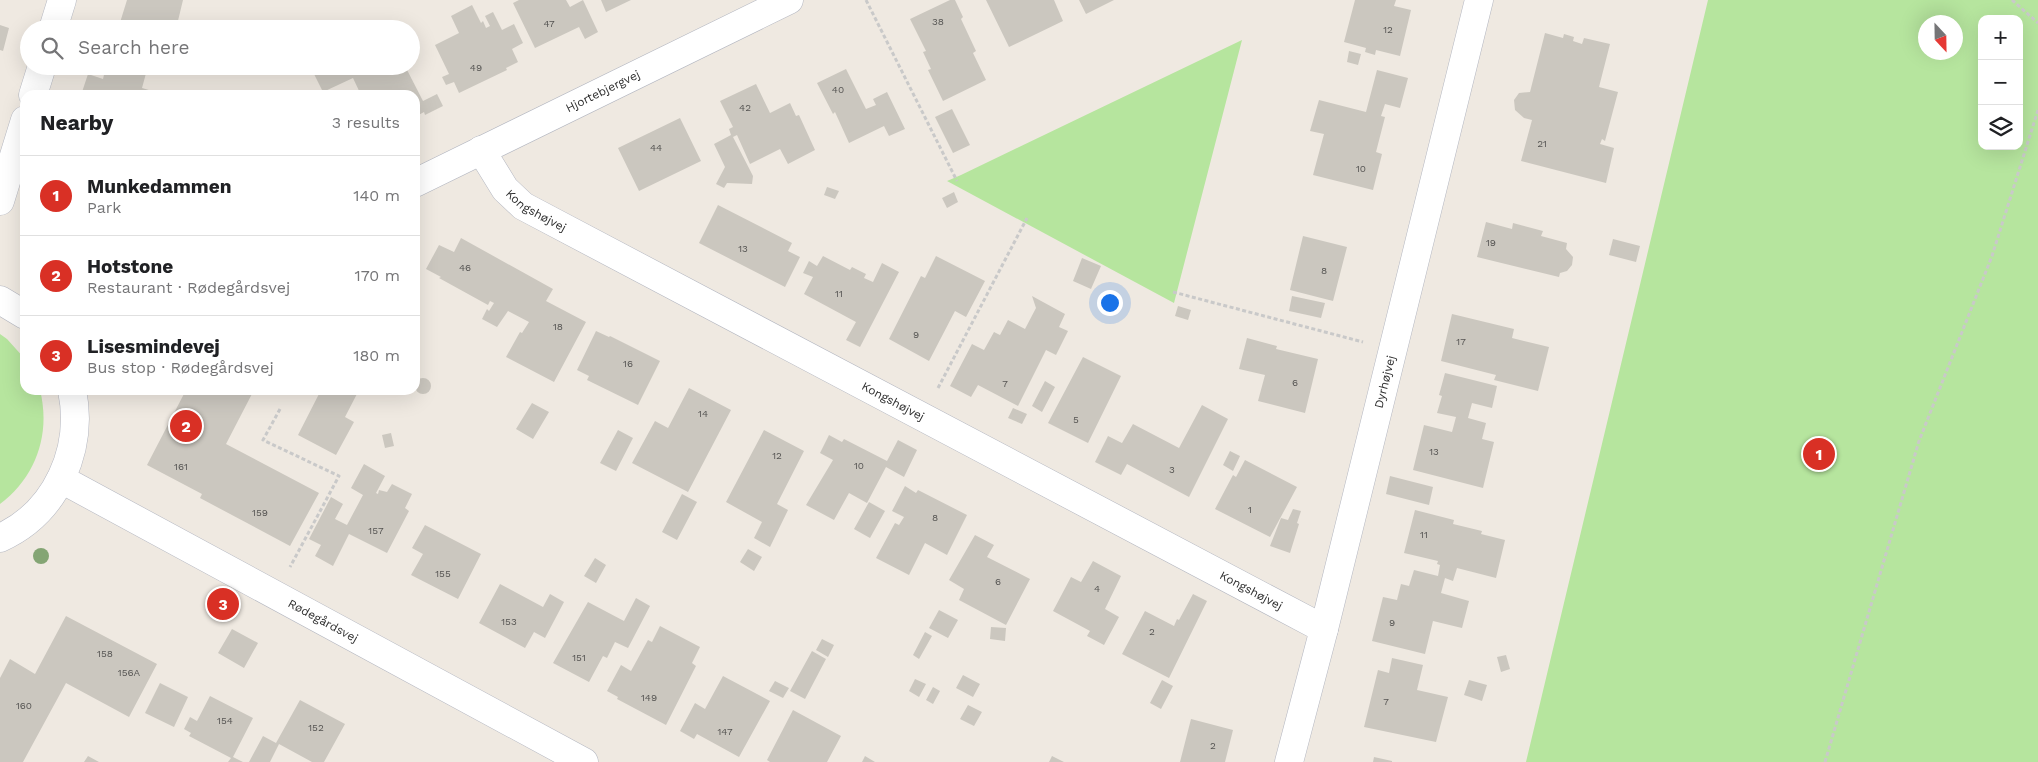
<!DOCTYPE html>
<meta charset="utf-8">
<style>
body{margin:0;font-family:"Work Sans",sans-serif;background:#f2f2f2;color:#202124}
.controls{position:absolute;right:15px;top:15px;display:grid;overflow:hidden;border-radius:10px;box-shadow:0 5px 20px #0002}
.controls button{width:45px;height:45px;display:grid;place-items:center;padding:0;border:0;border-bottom:1px solid #e0e0e0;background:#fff;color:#202124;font:25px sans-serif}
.compass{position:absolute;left:1918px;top:15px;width:45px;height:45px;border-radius:50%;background:#fff;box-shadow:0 5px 20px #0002;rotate:158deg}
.you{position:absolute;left:1109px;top:302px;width:18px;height:18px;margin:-12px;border:4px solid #fff;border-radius:50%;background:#1a73e8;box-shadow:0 0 0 8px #1a73e833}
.badge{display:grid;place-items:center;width:32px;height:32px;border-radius:50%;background:#d93025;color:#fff;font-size:16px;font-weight:700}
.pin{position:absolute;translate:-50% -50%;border:2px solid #fff;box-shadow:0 1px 5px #0006}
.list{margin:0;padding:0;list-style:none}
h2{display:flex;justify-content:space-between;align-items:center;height:65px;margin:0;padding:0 20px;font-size:21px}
h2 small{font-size:16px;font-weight:400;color:#757577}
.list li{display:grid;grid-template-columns:32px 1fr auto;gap:15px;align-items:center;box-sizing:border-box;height:80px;padding:0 20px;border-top:1px solid #e0e0e0}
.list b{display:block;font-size:19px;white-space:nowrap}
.list p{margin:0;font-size:16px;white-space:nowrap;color:#757577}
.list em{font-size:16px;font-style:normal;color:#757577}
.icon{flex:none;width:28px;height:28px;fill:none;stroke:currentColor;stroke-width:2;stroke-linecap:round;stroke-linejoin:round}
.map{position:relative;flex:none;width:2038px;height:762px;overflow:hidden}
.search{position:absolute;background:#fff;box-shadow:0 5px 20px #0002;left:20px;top:20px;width:400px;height:55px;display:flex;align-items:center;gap:12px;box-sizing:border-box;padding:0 18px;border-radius:28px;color:#757577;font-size:19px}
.panel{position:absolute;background:#fff;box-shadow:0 5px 20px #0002;left:20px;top:90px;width:400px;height:305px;border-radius:15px}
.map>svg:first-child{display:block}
.green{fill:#b6e59e;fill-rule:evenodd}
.building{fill:#cbc7bf}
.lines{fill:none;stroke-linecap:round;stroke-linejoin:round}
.minor-casing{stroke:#b4b7c1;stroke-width:29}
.tertiary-casing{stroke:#b4b7c1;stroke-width:29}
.path{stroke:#c9c9c9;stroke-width:3;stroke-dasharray:4 2.5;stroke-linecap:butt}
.minor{stroke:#fff;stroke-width:28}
.tertiary{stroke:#fff;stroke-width:28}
.tree{fill:#84a574}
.labels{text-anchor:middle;stroke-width:4;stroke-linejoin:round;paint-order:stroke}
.number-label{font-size:10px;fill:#555452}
.street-label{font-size:12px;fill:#2e2e2e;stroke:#fff}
</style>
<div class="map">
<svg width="2038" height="762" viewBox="0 0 2038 762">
<rect width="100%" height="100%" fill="#efe9e1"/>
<path class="green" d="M1708,0H2038V762H1526ZM1982,19H2019V146H1982ZM1956,22V52H1926V22Z
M1242,40L1174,303L947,181L961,175Z
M0,334L7,339L25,359V390H40C51,434 36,477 0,504Z"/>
<path class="building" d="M127,0H183L176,29L161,26L160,29H118Z
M519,0H566L570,7L583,0L598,32L585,39L579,27L535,48L513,3Z
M601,0H631L606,12Z
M950,0H955L963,17L961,19L976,51L973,53L986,80L943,101L928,70L931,69L923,52L926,51L910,19Z
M986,0H1054L1063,21L1009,47Z
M1079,0H1114L1086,14Z
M1355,0H1396L1394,6L1411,10L1400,56L1376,50L1375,55L1365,52L1366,48L1344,42Z
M472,5L481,23L483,21L486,28L490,26L485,16L493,12L502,30L514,24L523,43L512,49L518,62L506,68L507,70L459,93L454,82L446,85L442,77L449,74L435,45L459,33L451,16Z
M0,25L9,28L3,51L0,50Z
M1545,33L1563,38L1564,34L1574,37L1573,41L1582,44L1584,38L1610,44L1599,87L1618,92L1605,141L1602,139L1600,144L1614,148L1606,183L1521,161L1532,120L1524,118L1515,110L1514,100L1519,93L1530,92Z
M1349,51L1361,54L1358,65L1347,62Z
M106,66H148L142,88L159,93L158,95H81L88,74L103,79Z
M310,66H405L423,101L437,94L443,106L425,115L424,112L415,117V95H361L353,78L323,92Z
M846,69L866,109L876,105L873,99L887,92L905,129L889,136L884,126L849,143L835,112L833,114L817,83Z
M1377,70L1408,78L1400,108L1385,104L1381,116L1385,117L1376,152L1382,154L1373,190L1313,175L1324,134L1310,131L1319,100L1366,112Z
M756,84L770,113L790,103L796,116L799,115L815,150L788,164L780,149L750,164L737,135L733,137L753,176L752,184L727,183L724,188L716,184L725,167L714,144L731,135L729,129L733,127L720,101Z
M952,109L970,145L953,153L935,117Z
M680,118L701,161L639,191L618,148Z
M827,187L839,191L835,199L824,195Z
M954,192L958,202L947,208L942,198Z
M718,205L792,243L788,251L800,257L785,287L699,243Z
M1486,222L1512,229L1513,223L1543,231L1541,236L1567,243L1566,249L1573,257L1572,265L1567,271L1560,273L1559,277L1477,257Z
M1303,236L1347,247L1333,301L1290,290Z
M461,238L553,289L546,301L586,322L554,382L506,357L520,332L522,333L529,322L508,311L497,327L482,319L487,309L489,311L494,303L490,301L488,305L439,278L441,277L426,269L439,245L454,252Z
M1613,239L1640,246L1636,262L1609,255Z
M823,256L850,270L852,267L866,274L864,278L873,282L882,263L899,272L860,347L846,340L856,322L804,294L813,277L803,273L809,261L817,266Z
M936,256L985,281L966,317L955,311L929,361L889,339L921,276L925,278Z
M1082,258L1101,266L1091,289L1073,281Z
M1032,296L1065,314L1059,327L1068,331L1056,355L1046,350L1018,406L978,385L971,397L950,386L972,344L984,350L994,332L1000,335L1008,320L1025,329L1036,308Z
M1292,296L1325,303L1321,318L1289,311Z
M1178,306L1191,310L1188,320L1175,316Z
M1452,314L1514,329L1512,338L1549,347L1538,391L1494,380L1496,375L1441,361Z
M596,331L609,337L610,336L660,361L638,405L587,380L589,376L577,370Z
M1247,338L1277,346L1276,349L1318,359L1305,413L1258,401L1265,375L1239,369Z
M1083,357L1121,376L1088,443L1048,423Z
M1445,373L1497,386L1492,408L1472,403L1468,418L1486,423L1482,439L1494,442L1483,488L1413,470L1424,425L1452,432L1456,417L1437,413L1442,396L1439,395Z
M415 386a8 8 0 1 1 16 0a8 8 0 1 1-16 0Z
M1045,381L1055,387L1042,412L1032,406Z
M689,388L731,410L688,492L632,463L655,421L668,428Z
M186,390H254L226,444L319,493L290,546L200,498L202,494L147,465Z
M321,390H359L345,417L354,422L336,455L298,435Z
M532,403L549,412L533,439L516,429Z
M1202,405L1228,419L1189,497L1127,464L1121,475L1095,462L1108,436L1122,443L1133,424L1179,448Z
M1013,408L1027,414L1022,424L1008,418Z
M618,430L633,438L616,471L600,463Z
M764,430L804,451L777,504L788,510L770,547L754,538L762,522L726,502Z
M391,433L394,446L385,448L382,435Z
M829,435L842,442L844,439L887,461L898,440L917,450L904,477L886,467L867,503L849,493L834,520L806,505L833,460L820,453Z
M1230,451L1240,456L1233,471L1223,465Z
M1245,460L1297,487L1270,537L1215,509L1233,475L1236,477Z
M364,464L385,476L376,493L378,494L379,490L387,492L392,484L412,494L405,508L409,511L387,553L349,534L333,566L315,556L321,545L309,539L331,497L343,504L335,519L347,525L363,495L351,488Z
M1390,476L1433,487L1429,505L1386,494Z
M905,486L916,493L918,490L967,515L947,555L925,543L909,575L876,558L895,523L899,525L904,517L892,511Z
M682,494L697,502L677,540L662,532Z
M869,502L885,511L870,538L854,529Z
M1293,509L1301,511L1297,523L1299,524L1290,553L1270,546L1281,518L1288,520Z
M1415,510L1454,520L1453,524L1482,531L1481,534L1505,540L1496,578L1457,568L1453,581L1445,578L1441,593L1469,601L1462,628L1433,621L1425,654L1372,641L1383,597L1397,600L1401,584L1409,586L1414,570L1438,576L1440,565L1437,564L1438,561L1404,553Z
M425,525L481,554L458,599L411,575L423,554L412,548Z
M975,535L994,545L987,557L1030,579L1006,625L959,600L964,589L949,580Z
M748,549L762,557L754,571L740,562Z
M595,558L606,565L596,583L584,576Z
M1093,561L1121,576L1105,609L1119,617L1104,645L1087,636L1090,631L1053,611L1071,577L1081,582Z
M500,584L543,607L550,594L564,602L545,638L534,632L525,648L479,623Z
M1193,594L1207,601L1169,678L1122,654L1145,611L1174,626L1177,619L1179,620Z
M636,598L650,606L628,648L615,642L607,658L603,656L589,682L553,663L588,602L624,621Z
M939,610L958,620L948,638L929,628Z
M66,616L157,664L129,717L66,683L23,762H0V678L10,659L35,674Z
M660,626L700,647L692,663L696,666L666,725L617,699L618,697L607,691L621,665L631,671L648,640L652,642Z
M991,627L1006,628L1005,641L990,639Z
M232,629L258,643L244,668L218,653Z
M925,632L932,636L919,659L913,655Z
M822,639L834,645L828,657L816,650Z
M812,651L826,659L805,699L790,691Z
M1506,655L1510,669L1501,672L1497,657Z
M1392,658L1423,665L1417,690L1448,697L1436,742L1364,727L1378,670L1389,673Z
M963,675L980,684L973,697L956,688Z
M723,676L770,701L739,757L697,734L694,739L680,731L695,703L705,709Z
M915,679L926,684L919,697L909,691Z
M1162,680L1173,686L1161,709L1150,703Z
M1469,680L1487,685L1482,701L1464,695Z
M775,681L789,688L783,698L769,691Z
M160,683L188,697L174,727L145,713Z
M933,687L940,691L933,704L926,700Z
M210,696L253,718L233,757L243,762H228L231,758L189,736L191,733L184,729L190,717L197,721Z
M300,700L345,724L324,762H312L279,744L270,762H249L263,736L276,743Z
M968,705L982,712L974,726L960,719Z
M793,710L841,736L827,762H770L767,760Z
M1191,719L1233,730L1225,762H1180Z
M88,756L99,762H84Z
M865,756L875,762H862Z
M1052,756L1064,762H1049Z
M1374,757L1392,761V762H1373Z"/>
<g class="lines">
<g class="minor-casing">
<g id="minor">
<path d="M53,29L62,0"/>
<path d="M33,95L42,66"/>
<path id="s1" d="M481,150L505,189L523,206L1324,629"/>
<path id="s2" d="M415,183L789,0"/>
<path d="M0,201L25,120"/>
<path id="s3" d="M1289,762L1324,629L1479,0"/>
</g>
</g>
<g class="tertiary-casing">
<g id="tertiary">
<path d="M0,300L25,315"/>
<path id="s4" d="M61,479L584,762"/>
<path d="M0,538C57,512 84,449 72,390"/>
</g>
</g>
<path class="path" d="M866,0L957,181
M2012,0L2038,23
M1173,292L1363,342
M938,388L1027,218
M280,409L263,440L339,476L290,567
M1825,762L1919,441L1992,256L2038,110"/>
<use href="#minor" class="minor"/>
<use href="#tertiary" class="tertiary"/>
</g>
<circle class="tree" cx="41" cy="556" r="8"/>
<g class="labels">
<g class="number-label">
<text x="938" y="25">38</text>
<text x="549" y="27">47</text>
<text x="1388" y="33">12</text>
<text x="476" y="71">49</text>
<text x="838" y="93">40</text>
<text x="745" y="111">42</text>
<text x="1542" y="147">21</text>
<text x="656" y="151">44</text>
<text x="1361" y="172">10</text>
<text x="1491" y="246">19</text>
<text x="743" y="252">13</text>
<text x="465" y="271">46</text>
<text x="1324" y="274">8</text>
<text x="839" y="297">11</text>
<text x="558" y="330">18</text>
<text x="916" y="338">9</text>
<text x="1461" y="345">17</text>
<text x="628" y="367">16</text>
<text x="1295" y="386">6</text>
<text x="1005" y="387">7</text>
<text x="703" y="417">14</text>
<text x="1076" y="423">5</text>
<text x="1434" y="455">13</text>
<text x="777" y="459">12</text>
<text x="859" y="469">10</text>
<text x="181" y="470">161</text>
<text x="1172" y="473">3</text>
<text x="1250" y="513">1</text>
<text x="260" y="516">159</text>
<text x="935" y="521">8</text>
<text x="376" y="534">157</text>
<text x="1424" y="538">11</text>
<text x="443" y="577">155</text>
<text x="998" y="585">6</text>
<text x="1097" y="592">4</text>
<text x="509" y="625">153</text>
<text x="1392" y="626">9</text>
<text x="1152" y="635">2</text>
<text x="105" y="657">158</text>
<text x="579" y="661">151</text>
<text x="129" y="676">156A</text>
<text x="649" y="701">149</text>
<text x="1386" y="705">7</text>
<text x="24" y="709">160</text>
<text x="225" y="724">154</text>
<text x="316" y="731">152</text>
<text x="725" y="735">147</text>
<text x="1213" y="749">2</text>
</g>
<g class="street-label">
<text dy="4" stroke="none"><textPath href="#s2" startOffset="209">Hjortebjergvej</textPath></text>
<text dy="4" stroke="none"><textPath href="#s1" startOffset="84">Kongshøjvej</textPath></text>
<text dy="4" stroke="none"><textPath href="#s3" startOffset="392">Dyrhøjvej</textPath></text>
<text dy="4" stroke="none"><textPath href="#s1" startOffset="489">Kongshøjvej</textPath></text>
<text dy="4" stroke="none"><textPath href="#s1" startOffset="894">Kongshøjvej</textPath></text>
<text dy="4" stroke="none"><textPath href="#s4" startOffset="298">Rødegårdsvej</textPath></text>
</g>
</g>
</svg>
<div class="controls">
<button>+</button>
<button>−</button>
<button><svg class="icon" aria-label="layers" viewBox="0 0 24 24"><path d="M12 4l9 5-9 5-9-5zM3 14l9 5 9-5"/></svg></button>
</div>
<svg class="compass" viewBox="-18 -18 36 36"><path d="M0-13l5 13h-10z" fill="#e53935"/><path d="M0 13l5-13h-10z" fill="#757577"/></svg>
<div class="you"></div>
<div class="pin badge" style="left:1819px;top:454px">1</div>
<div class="pin badge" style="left:186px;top:426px">2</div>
<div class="pin badge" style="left:223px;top:604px">3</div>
<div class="search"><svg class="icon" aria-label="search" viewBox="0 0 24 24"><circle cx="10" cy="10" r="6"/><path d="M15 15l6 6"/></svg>Search here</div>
<section class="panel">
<h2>Nearby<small>3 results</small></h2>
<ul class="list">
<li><span class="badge">1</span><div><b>Munkedammen</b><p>Park</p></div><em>140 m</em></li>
<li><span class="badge">2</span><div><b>Hotstone</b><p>Restaurant · Rødegårdsvej</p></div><em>170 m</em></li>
<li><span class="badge">3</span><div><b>Lisesmindevej</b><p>Bus stop · Rødegårdsvej</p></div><em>180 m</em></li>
</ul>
</section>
</div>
